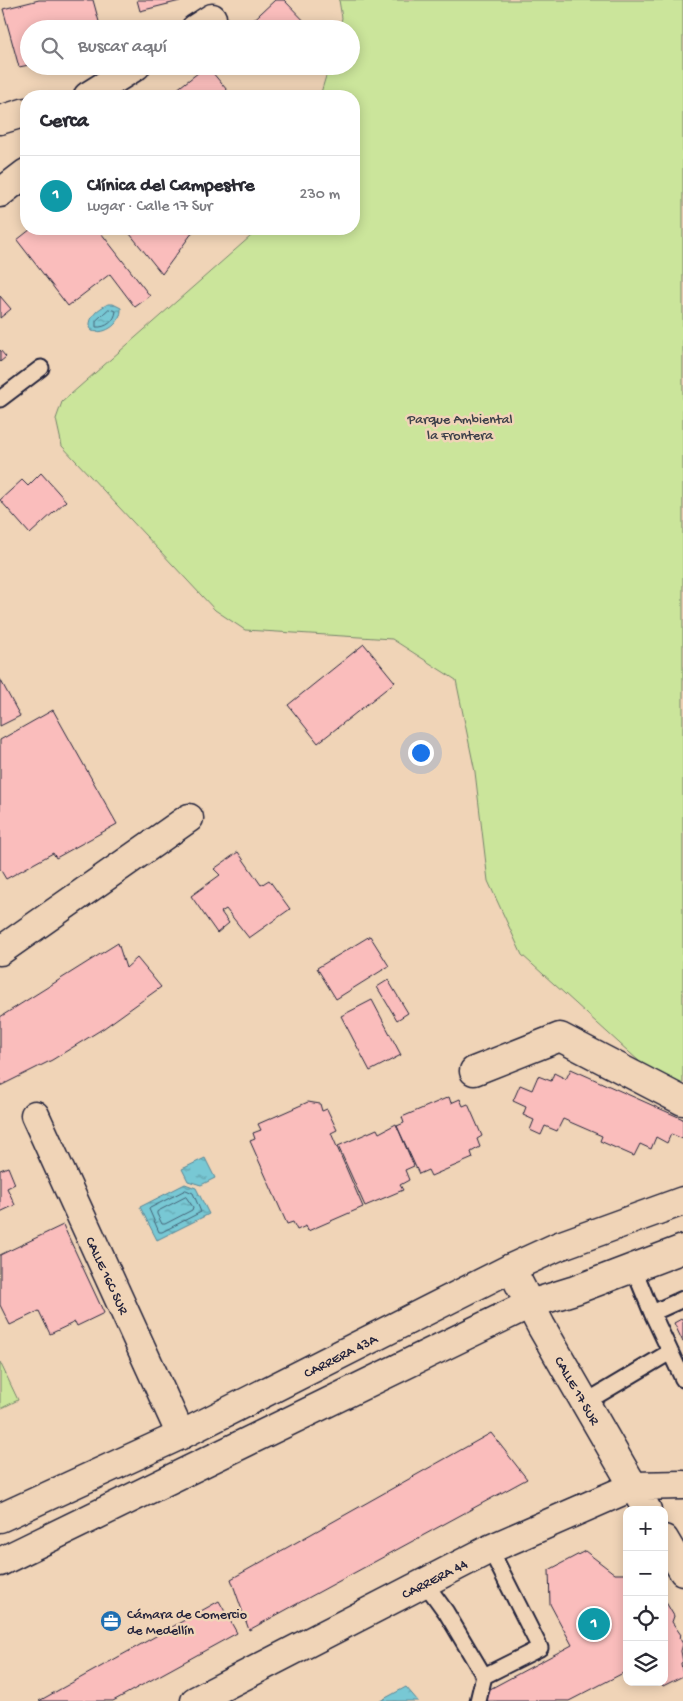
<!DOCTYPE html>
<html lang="es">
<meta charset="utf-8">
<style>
body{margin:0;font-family:"Gochi Hand",sans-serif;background:#f2f2f3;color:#2b2b33}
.controls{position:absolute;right:15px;bottom:15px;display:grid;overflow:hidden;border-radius:10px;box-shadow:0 2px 12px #0003}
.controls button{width:45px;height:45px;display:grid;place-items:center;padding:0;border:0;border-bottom:1px solid #e1e1e2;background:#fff;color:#2b2b33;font:25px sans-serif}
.you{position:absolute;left:420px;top:752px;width:18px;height:18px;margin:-12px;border:4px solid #fff;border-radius:50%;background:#1a73e8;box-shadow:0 0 0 8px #1a73e833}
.badge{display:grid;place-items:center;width:32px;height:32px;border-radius:50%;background:#1f6fb2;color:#fff;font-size:16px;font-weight:700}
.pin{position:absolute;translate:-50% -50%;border:2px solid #fff;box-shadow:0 1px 5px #0006}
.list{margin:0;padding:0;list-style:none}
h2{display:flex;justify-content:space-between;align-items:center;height:65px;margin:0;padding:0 20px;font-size:21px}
h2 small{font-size:16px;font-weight:400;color:#7c7c81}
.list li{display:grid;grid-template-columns:32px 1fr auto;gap:15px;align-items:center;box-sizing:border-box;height:80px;padding:0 20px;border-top:1px solid #e1e1e2}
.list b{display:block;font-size:19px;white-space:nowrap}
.list p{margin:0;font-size:16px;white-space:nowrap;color:#7c7c81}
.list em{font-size:16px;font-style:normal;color:#7c7c81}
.icon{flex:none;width:28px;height:28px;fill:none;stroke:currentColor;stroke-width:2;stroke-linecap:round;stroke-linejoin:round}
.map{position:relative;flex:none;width:683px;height:1701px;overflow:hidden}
.search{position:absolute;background:#fff;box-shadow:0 2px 12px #0003;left:20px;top:20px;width:340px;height:55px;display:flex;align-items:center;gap:12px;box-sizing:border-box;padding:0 18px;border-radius:28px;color:#7c7c81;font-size:19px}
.panel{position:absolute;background:#fff;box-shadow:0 2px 12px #0003;left:20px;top:90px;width:340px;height:145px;border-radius:20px}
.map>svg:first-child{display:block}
.green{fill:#cbe59b;stroke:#76846b}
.water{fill:url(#water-ripples);stroke:#568697}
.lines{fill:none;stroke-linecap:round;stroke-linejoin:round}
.shore{stroke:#446478;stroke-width:1}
.building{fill:#fabdbc;stroke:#22223b}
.lane-casing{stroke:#22223b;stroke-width:19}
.street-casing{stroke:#22223b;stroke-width:31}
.primary-casing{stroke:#22223b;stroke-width:31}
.lane{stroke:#f0d4b7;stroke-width:15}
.street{stroke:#f0d4b7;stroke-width:28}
.primary{stroke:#f0d4b7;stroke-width:28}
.labels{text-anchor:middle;stroke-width:5;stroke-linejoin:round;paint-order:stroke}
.park-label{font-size:14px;fill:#3b3f49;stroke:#f0d4b7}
.street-label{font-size:14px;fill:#22223b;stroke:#f0d4b7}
.poi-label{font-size:14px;fill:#22223b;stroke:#f0d4b7;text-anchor:start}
</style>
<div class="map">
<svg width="683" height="1701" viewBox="0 0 683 1701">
<defs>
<pattern id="water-ripples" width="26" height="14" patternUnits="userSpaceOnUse" patternTransform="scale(1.25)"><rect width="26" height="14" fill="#78c8d4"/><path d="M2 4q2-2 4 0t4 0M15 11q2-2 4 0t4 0" fill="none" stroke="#62a2ad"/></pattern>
</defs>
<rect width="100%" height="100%" fill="#f0d4b7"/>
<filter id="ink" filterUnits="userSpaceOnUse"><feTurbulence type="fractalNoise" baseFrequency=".02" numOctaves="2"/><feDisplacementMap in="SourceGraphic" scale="10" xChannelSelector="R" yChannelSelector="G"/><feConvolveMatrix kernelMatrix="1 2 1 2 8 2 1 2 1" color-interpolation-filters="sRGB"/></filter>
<g filter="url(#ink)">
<path class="green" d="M339,0H683V1101L522,955L488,881L475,772L456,680L392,639L245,630L215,610L62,446L56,419L62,402L259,229H354V96H320L329,66H351V29H339L342,18Z
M0,1362L18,1400L0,1409Z"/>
<path class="water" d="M108,304H113L121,308C122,323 106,335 92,331L90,327C89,316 98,309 108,304Z
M205,1158L215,1178L201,1185L188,1181L182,1169Z
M185,1184L196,1188L209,1214L157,1240L140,1207Z
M406,1687L418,1701H380Z"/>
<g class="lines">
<path class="shore" d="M109,309L116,311C115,321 106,328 96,327V321Z
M186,1190L193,1193L201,1212L162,1232H159L149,1209Z
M186,1197L193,1207L192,1210L165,1224H162L157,1214V1212Z"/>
</g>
<path class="building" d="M39,0H93L101,29H29V65L19,67L3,9Z
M137,0H184L140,11Z
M275,0H284L312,29H250L247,26Z
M207,66L232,96H168Z
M285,66H300L292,74Z
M31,229H98L150,296L135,307L110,274L68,306L17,240Z
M126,229H195L162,274Z
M0,296L11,309L0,318Z
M0,350L6,357L0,362Z
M41,473L66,501L30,534L0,500L22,480L28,486Z
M364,644L395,682L318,743L288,705Z
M0,679L20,716L0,726Z
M53,710L117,824L56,858L53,853L6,879L0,869V740Z
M238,852L261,885L269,880L290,909L249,938L226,909L221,912L229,923L217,933L191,896L220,875L214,869Z
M370,936L389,966L336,999L317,968Z
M118,943L126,968L137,958L161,987L104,1028L52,1060L0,1086V1017Z
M388,980L408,1013L397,1020L377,987Z
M372,1000L401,1055L370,1071L341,1016Z
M571,1069L683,1119V1139L671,1134L667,1143L656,1137L651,1149L640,1144L634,1156L600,1141L602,1136L563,1119L557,1131L545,1126L541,1135L530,1130L534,1120L523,1115L526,1107L513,1101L520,1085L532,1090L538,1076L551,1081L554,1073L566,1079Z
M449,1097L451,1103L460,1099L463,1106L468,1104L482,1136L477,1139L480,1147L471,1152L473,1158L431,1176L428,1170L419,1174L397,1126L404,1123L402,1117Z
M308,1102L320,1104L322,1111L327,1109L337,1130L331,1133L363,1207L308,1231L306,1226L297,1230L293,1222L287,1224L250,1141L255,1139L253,1133L261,1130L258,1124Z
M396,1124L414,1166L405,1170L409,1180L400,1185L403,1190L365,1206L338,1146L377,1129L379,1133Z
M8,1167L15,1184L7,1188L15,1205L0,1212V1170Z
M63,1225L104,1313L77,1326L75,1322L50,1334L39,1311L10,1325L0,1305V1255Z
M683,1318V1342L674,1323Z
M491,1433L527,1479L249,1630L231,1579Z
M585,1551L615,1574H627V1671L569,1701H480L477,1696L572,1645L550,1604L549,1570Z
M664,1599L674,1616L672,1622L681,1635L679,1637L683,1644L681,1651L683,1662L681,1663L683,1676L663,1686L661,1682H664Z
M219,1601L237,1633L113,1701H39Z"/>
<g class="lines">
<g class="lane-casing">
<path id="lane" d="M0,399L41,368
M633,1267L652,1313L683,1379
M652,1313L683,1299
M586,1402L670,1352
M425,1583L446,1612L484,1676L478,1701
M484,1676L540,1648L490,1549"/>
</g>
<g class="street-casing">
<path id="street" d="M195,29L212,18
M88,96L136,66
M0,120L26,112
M0,193L26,173
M0,951L189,818
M474,1071L560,1037L683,1101
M35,1115L181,1435
M511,1268L541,1326L647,1510
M664,1539L683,1571
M195,1701L490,1549L634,1486L683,1485"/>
</g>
<g class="primary-casing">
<path id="primary" d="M0,1518L181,1435L511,1268L559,1246L683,1201
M0,1562L530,1304L575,1290L683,1249"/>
</g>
<use href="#lane" class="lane"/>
<use href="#street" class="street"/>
<use href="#primary" class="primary"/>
</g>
</g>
<defs>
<g id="office-disc" transform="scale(1.125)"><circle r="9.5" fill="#1f6fb2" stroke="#f0d4b7"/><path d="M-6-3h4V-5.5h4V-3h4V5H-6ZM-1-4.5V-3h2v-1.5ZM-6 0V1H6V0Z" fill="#fff"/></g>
</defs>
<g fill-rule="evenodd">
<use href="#office-disc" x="111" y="1621"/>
</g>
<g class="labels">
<g class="park-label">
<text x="460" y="423">Parque Ambiental<tspan x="460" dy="16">la Frontera</tspan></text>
</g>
<g class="street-label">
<text transform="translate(108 1275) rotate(65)" y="5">CALLE 16C SUR</text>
<text transform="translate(340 1355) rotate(-27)" y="5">CARRERA 43A</text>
<text transform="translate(578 1390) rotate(60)" y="5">CALLE 17 SUR</text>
<text transform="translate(434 1578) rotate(-27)" y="5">CARRERA 44</text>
</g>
<g class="poi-label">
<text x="127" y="1618">Cámara de Comercio<tspan x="127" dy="16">de Medellín</tspan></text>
</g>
</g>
</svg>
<div class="controls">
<button>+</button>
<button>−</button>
<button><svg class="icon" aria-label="locate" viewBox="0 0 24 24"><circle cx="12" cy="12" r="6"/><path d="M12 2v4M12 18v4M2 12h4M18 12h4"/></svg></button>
<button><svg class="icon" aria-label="layers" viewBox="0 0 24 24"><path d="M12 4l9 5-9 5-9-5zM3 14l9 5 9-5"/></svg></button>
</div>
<div class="you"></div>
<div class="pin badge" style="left:594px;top:1624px;background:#0f9aa8">1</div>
<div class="search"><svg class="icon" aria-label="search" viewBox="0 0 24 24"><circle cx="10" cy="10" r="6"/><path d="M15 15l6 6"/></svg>Buscar aquí</div>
<section class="panel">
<h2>Cerca<small></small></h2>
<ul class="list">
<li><span class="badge" style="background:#0f9aa8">1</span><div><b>Clínica del Campestre</b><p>Lugar · Calle 17 Sur</p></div><em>230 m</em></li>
</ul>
</section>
</div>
